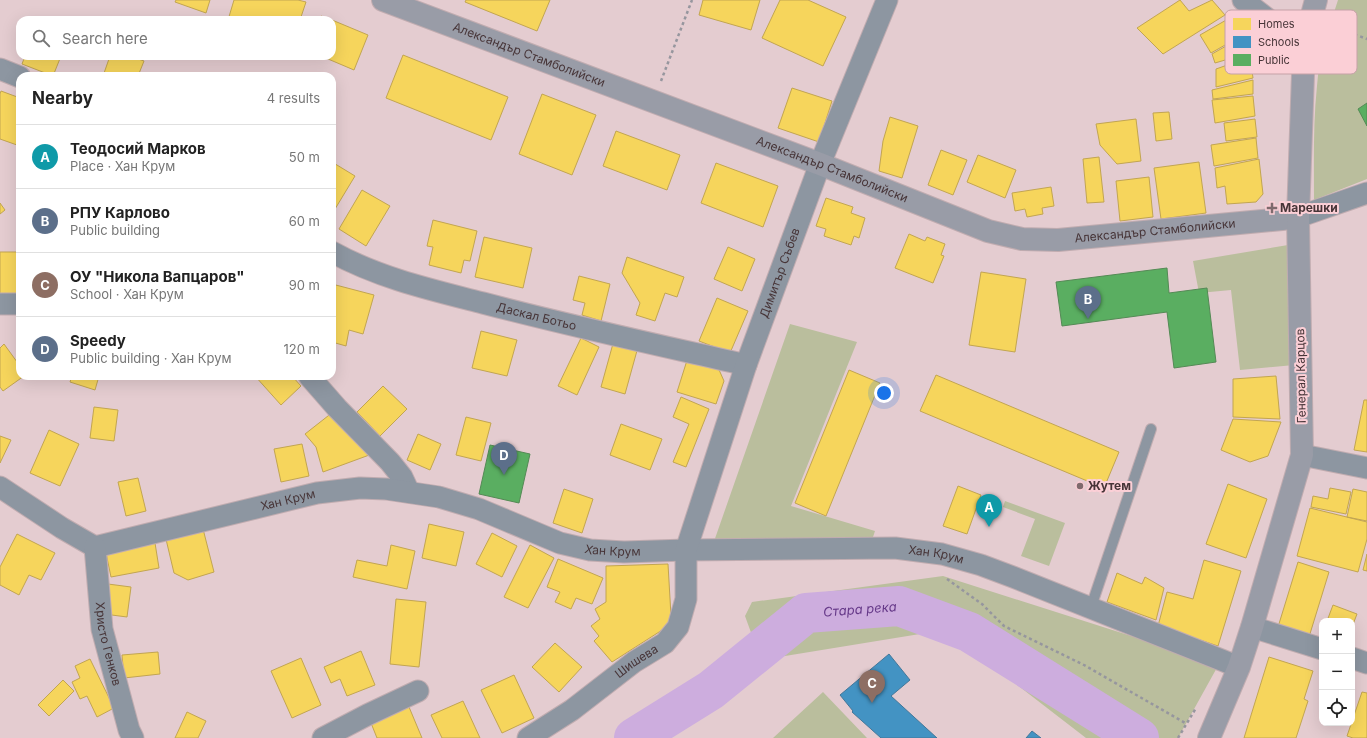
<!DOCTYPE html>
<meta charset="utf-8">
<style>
body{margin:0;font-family:Inter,sans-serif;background:#f6f6f6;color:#222}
.controls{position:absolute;right:12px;bottom:12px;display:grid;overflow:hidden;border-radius:8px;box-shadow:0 4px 16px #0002}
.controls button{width:36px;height:36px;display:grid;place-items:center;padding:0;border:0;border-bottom:1px solid #e0e0e0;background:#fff;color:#222;font:20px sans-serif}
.you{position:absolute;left:884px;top:393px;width:14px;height:14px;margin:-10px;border:3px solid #fff;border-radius:50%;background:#1a73e8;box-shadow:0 0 0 6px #1a73e833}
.badge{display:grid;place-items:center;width:26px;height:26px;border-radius:50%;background:#7e6a6d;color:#fff;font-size:13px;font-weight:700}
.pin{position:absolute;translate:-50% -33px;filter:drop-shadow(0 1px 2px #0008)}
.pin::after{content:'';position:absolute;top:21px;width:14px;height:12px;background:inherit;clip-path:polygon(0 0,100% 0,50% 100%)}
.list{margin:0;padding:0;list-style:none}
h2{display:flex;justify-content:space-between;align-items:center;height:52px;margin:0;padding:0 16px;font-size:17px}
h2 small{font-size:13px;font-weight:400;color:#767676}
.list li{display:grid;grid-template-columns:26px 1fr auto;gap:12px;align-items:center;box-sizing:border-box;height:64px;padding:0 16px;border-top:1px solid #e0e0e0}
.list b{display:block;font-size:15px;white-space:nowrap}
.list p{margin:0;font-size:13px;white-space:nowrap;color:#767676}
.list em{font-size:13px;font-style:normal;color:#767676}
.icon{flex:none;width:22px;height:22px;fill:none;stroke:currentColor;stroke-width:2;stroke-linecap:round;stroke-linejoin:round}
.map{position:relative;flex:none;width:1367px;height:738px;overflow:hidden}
.search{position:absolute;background:#fff;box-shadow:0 4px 16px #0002;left:16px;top:16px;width:320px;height:44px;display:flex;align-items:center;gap:10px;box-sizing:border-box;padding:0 14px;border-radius:12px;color:#767676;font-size:15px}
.panel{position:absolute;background:#fff;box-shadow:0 4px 16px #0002;left:16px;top:72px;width:320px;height:308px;border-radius:12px}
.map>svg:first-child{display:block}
.green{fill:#babe9d}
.homes{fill:#f6d55c;stroke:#c2a551}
.schools{fill:#4393c3;stroke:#479}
.public{fill:#5aae61;stroke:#548a55}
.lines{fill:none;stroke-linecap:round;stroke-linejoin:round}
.river{stroke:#cdadde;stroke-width:40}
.lane-casing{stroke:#c0acb0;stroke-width:12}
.street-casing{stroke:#c0acb0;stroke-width:23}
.secondary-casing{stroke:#c0acb0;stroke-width:24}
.path{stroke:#96969e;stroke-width:2.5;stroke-dasharray:3 3;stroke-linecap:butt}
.lane{stroke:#8d96a1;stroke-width:10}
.street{stroke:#8d96a1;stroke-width:21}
.secondary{stroke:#999ca7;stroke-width:22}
.poi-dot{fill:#7e6a6d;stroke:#fbcfd6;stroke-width:1.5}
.labels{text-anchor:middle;stroke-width:4;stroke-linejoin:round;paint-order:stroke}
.street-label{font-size:12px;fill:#473538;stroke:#fbcfd6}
.poi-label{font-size:12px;font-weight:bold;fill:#473538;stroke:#fbcfd6;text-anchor:start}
.water-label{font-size:13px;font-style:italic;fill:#653888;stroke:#fbcfd6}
.key{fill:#fbcfd6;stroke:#c5a1a7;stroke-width:1}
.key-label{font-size:11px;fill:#473538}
</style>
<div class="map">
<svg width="1367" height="738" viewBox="0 0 1367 738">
<rect width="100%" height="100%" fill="#e4ccd0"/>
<path class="green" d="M1338,0H1367V179L1314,200C1314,163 1313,124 1317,86C1319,57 1329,28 1338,0Z
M1288,245L1294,365L1240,370L1231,290L1199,293L1193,261Z
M790,324L857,342L791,506L875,531L869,549L711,550Z
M1005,501L1065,523L1049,566L1021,556L1035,519L1003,507Z
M943,576L1219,664L1178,738H1086L963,643L926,633L761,660L745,616L752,602Z
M823,692L867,738H773Z"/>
<path class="homes" d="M176,0H210L206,13L175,2Z
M234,0H298L306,2L300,20H228Z
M466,0H550L537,31L465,2Z
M703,0H760L751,30L699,15Z
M780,0H808L846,17L823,66L762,38Z
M1180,0L1189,11L1212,0L1225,15L1163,54L1137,28Z
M321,16L331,20H319Z
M1228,19L1241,36L1211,53L1200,35Z
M332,20L368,35L354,70L321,56H332Z
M1242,37L1249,53L1215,63L1212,54Z
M403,55L508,97L491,140L386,98Z
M25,56H61L53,76L22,64Z
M110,56H130L144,61L138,76H103Z
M1250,57L1253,78L1216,87V69Z
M1253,80V94L1213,99L1212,90Z
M792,88L832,101L819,142L778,128Z
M1,91L20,98V137L17,145L0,139V94Z
M542,94L596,115L572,175L519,154Z
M1253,96L1255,116L1215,123L1212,100Z
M1169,112L1172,139L1156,141L1153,113Z
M890,117L918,126L902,178L879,171L883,141Z
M1136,119L1141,161L1117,164L1100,145L1096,124Z
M1255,119L1257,137L1226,141L1224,123Z
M616,131L680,155L667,190L603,166Z
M1256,138L1258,158L1214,166L1211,145Z
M941,150L967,160L953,195L928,185Z
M978,155L1016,170L1005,198L967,182Z
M1099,157L1104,202L1087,203L1083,159Z
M1259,159L1263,194L1256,202L1227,204L1225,186L1217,188L1215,168Z
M332,162L355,176L332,214Z
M1199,162L1206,213L1161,219L1154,168Z
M716,163L778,186L763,227L701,203Z
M1149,177L1153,217L1120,221L1116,181Z
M1051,187L1054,206L1042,208L1043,214L1027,217L1025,209L1015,211L1012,193Z
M362,190L390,206L366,246L339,229Z
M826,198L853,207L851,213L865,218L859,238L854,236L851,245L824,236L826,229L816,226Z
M0,203L5,210L0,214Z
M433,220L477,231L470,261L464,260L461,273L429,265L433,247L427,246Z
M909,234L925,241L927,237L945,244L941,255L944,256L933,283L895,268Z
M484,237L532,248L523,288L475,277Z
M728,247L755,259L742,291L714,279Z
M0,252H17V294H0Z
M627,257L684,277L677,297L665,293L655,321L636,315L640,303L622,273Z
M981,272L1026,279L1015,352L969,345Z
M579,276L610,284L601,321L582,315L585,303L573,300Z
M332,284L374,295L363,334L349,330L346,346L332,342Z
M717,298L748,311L730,353L699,341Z
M481,331L517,340L507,376L472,368Z
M581,338L599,347L577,395L558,386Z
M614,340L638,347L625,394L601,387Z
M4,344L20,366V376H24L3,391L0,387V348Z
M689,354L716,363L724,381L716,404L677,392Z
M849,370L880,383L826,516L795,503Z
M936,375L1119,452L1104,488L920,411Z
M72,376H99L95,390L70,382Z
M255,376H292L301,386L281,405Z
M1276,376L1280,419L1233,417V379Z
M383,386L407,409L380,436L357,412Z
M681,397L709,409L686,467L673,462L689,424L673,417Z
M1364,400H1367V452L1354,450Z
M94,407L118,410L114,441L90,438Z
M333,412L372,454L323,472L316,447L305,434Z
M466,417L491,423L481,461L456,455Z
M1233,419L1281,422L1268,456L1250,462L1221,450Z
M621,424L662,439L650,470L610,455Z
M49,430L79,444L60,486L30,473Z
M418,434L441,444L430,470L407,460Z
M0,436L11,440L0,463Z
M302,444L309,476L281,482L274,449Z
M138,478L146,511L126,516L118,482Z
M1228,484L1267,499L1246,558L1206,544Z
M958,486L981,495L967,534L943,526Z
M1330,488L1351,492L1346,514L1311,507L1313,496L1328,499Z
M564,489L593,499L582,533L553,523Z
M1353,489L1367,492V521L1347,517Z
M1310,508L1367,522V539L1358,572L1297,556Z
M429,524L464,532L456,566L422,558Z
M202,525L214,572L188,580L174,573L165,535Z
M492,533L517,546L502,577L476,564Z
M17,534L55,553L41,580L29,575L19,595L0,585V567Z
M155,543L159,568L111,577L106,553Z
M391,545L415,551L407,589L353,577L357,560L387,566Z
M530,545L554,558L528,608L504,597Z
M1367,554V571L1363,570Z
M558,559L603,578L592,604L576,598L571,609L555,602L560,592L547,587Z
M1204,560L1241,571L1218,646L1158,626L1167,592L1193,599Z
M1298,562L1329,572L1309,637L1278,627Z
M668,564L671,616L670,625L612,662L594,641L599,636L591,626L600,619L595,609L606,602V566Z
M1117,573L1142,584L1145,577L1164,588L1156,620L1107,602Z
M108,584L131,587L127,617L104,614Z
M396,599L426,602L419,667L390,664Z
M1333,605L1357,614L1352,627V621H1327Z
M555,643L582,667L559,692L532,667Z
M361,651L375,685L347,696L340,679L331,683L324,667Z
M158,652L160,674L124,678L122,655Z
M1269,657L1313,671L1304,699L1308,701L1296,738H1244Z
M301,658L321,705L292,718L271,671Z
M90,659L114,708L97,717L87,696L80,699L72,682L80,678L75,666Z
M514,675L534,718L502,733L481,690Z
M63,680L74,691L49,716L38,705Z
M1362,692L1367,693V738H1353L1347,736Z
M463,701L480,738H442L431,715Z
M409,707L422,738H377L371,723Z
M187,712L206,721L198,738H175Z"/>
<path class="schools" d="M889,654L910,680L891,696L937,738H881L852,712L853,711L840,695Z
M1032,731L1041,738H1026Z"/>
<path class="public" d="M1367,103V126L1358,109Z
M1167,268L1169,293L1207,288L1216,362L1174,368L1167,312L1062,326L1056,282Z
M490,445L530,454L519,503L479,494Z"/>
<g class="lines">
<path class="river" id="s1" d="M634,738L711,690L806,613L899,606L969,632L1139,738"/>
<g class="lane-casing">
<path id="lane" d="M1091,607L1151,429"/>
</g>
<g class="street-casing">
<g id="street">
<path d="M1243,0L1277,26L1304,45"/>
<path d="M0,69L20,77"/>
<path d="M1298,217L1367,193"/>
<path id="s2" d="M332,252C379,278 432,290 483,303C570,326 658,345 746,365"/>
<path d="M0,304H20"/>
<path d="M309,376L337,408L390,462L402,477L409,492"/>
<path d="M1302,455L1367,468"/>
<path id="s3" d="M0,487L62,528L95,547L317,493L360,488L386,489L439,497L479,509L560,543L590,550L624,552L686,550L895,548L942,554L981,565L1013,577L1239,667"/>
<path id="s4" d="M95,547L102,629L129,730L133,738"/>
<path d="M1252,627L1322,649"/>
<path d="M1352,658L1367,663"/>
<path d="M323,738L367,715L418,691"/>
<path id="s5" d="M528,738L572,710L634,662L665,643L678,627L686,599V550L746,365L820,164L887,0"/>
</g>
</g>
<g class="secondary-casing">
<g id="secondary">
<path id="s6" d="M383,0L820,164L988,231L1022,239L1058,240L1282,219L1298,217"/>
<path d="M1209,738L1239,667L1252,627L1302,455L1298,217L1304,45L1316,0"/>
</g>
</g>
<path class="path" d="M1332,26L1367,39
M661,81L692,0
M947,579L982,604L1004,626L1084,665L1187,724
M1178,738L1196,708"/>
<use href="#lane" class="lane"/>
<use href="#street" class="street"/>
<use href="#secondary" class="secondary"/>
</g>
<g class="poi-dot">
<path d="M1270 202h4v4h4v4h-4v4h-4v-4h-4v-4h4z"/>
<circle cx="1080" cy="486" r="4"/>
</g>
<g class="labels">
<g class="street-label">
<text dy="4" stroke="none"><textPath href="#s6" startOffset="156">Александър Стамболийски</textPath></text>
<text dy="4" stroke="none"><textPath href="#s6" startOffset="480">Александър Стамболийски</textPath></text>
<text dy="4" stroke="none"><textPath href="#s6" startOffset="816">Александър Стамболийски</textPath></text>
<text dy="4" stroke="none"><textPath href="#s5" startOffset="558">Димитър Събев</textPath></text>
<text dy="4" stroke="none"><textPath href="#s2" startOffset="215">Даскал Ботьо</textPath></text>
<text transform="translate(1301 376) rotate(-91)" y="4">Генерал Карцов</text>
<text dy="4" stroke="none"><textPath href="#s3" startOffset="311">Хан Крум</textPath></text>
<text dy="4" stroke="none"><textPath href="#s3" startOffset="647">Хан Крум</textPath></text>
<text dy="4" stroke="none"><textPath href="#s3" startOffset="971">Хан Крум</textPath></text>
<text dy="4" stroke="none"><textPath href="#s4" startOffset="98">Христо Генков</textPath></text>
<text dy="4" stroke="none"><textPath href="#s5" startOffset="133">Шишева</textPath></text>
</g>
<g class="poi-label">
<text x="1280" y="212">Марешки</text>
<text x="1088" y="490">Жутем</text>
</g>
<g class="water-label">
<text dy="5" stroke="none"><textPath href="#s1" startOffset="267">Стара река</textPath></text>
</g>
</g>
<rect x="1225" y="10" width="132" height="64" rx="6" class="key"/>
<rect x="1233" y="18" width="18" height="12" fill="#f6d55c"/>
<rect x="1233" y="36" width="18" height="12" fill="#4393c3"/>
<rect x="1233" y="54" width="18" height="12" fill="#5aae61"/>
<g class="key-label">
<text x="1258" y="28">Homes</text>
<text x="1258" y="46">Schools</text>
<text x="1258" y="64">Public</text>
</g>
</svg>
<div class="controls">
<button>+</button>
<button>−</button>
<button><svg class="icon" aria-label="locate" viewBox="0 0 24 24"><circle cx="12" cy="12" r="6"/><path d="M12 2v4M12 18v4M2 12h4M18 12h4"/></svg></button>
</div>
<div class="you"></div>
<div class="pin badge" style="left:989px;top:527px;background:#0f9aa8">A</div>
<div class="pin badge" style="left:1088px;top:319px;background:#5c6f8a">B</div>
<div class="pin badge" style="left:872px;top:703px;background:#8d6e63">C</div>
<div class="pin badge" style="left:504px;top:475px;background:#5c6f8a">D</div>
<div class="search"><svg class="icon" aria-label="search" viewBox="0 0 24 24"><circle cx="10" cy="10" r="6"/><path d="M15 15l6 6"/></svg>Search here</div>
<section class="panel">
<h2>Nearby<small>4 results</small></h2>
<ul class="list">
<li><span class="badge" style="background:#0f9aa8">A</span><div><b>Теодосий Марков</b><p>Place · Хан Крум</p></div><em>50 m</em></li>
<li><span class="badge" style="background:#5c6f8a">B</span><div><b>РПУ Карлово</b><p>Public building</p></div><em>60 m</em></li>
<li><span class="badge" style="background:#8d6e63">C</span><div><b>ОУ &quot;Никола Вапцаров&quot;</b><p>School · Хан Крум</p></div><em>90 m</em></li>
<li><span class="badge" style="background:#5c6f8a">D</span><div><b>Speedy</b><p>Public building · Хан Крум</p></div><em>120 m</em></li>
</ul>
</section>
</div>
